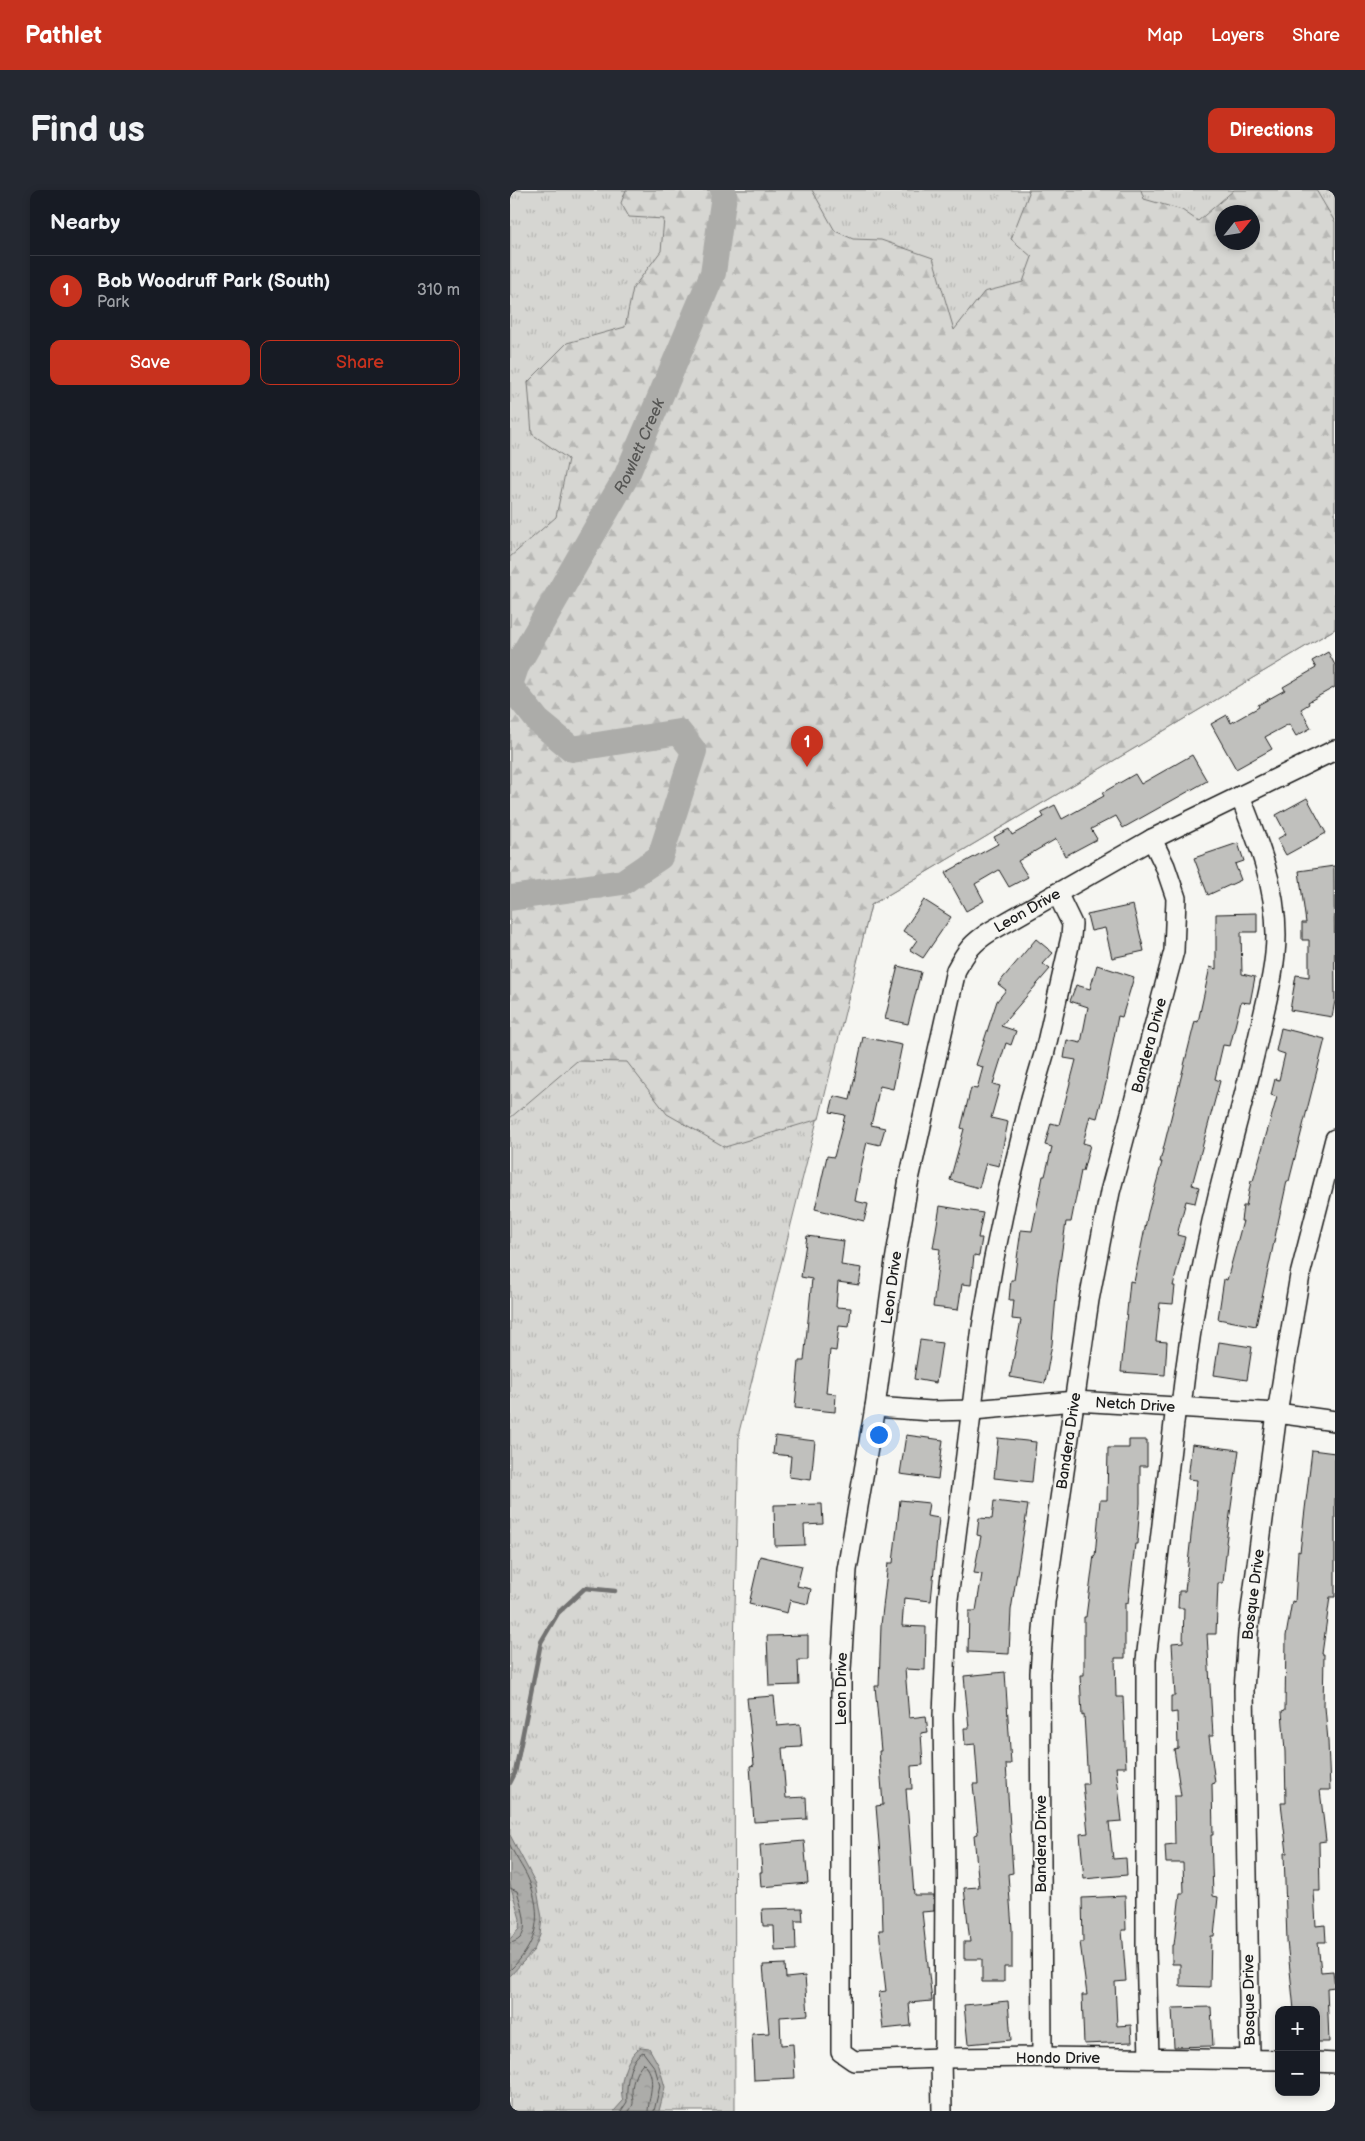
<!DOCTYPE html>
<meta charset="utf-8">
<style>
body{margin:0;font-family:"Balsamiq Sans",sans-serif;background:#242831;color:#f1f3f6}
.controls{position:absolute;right:15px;bottom:15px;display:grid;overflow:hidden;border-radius:10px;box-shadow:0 2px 8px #0003}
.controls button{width:45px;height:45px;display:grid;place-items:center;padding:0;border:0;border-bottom:1px solid #363941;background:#171b24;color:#f1f3f6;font:25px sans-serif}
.compass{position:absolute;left:705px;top:15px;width:45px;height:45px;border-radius:50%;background:#171b24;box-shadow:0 2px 8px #0003;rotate:60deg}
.you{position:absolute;left:368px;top:1244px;width:18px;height:18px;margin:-12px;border:4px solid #fff;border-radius:50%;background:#1a73e8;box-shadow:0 0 0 8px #1a73e833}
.badge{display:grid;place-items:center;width:32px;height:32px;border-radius:50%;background:#c8321e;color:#fff;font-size:16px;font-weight:700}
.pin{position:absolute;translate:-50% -41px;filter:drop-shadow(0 1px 2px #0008)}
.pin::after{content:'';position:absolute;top:26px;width:18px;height:15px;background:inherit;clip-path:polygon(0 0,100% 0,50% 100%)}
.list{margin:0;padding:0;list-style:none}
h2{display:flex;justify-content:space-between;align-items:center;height:65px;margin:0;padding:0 20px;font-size:21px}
h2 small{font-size:16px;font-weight:400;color:#9ea1a6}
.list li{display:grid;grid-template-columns:32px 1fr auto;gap:15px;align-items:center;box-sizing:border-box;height:70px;padding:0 20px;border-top:1px solid #363941}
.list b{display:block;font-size:19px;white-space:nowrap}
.list p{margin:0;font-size:16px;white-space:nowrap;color:#9ea1a6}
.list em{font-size:16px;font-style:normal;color:#9ea1a6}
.actions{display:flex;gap:10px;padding:15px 20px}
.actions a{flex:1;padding:11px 0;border:1px solid #c8321e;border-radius:10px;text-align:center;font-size:18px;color:#c8321e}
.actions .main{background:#c8321e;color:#fff}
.map{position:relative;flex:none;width:825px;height:1921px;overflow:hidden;border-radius:10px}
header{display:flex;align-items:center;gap:30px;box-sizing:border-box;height:70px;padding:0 25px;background:#c8321e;color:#fff}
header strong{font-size:24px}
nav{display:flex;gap:28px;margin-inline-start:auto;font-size:18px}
.intro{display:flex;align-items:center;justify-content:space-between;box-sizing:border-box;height:120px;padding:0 30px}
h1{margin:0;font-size:35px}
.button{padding:12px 22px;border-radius:10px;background:#c8321e;color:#fff;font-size:18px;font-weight:700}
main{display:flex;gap:30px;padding:0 30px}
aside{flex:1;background:#171b24;border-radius:10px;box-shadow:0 2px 8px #0003}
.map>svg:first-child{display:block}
.grass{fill:url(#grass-tufts);stroke:#797977;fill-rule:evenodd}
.forest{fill:url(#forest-firs);stroke:#797977;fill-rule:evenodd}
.water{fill:url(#water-ripples);stroke:#727271}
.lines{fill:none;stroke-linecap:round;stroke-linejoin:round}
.shore{stroke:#565654;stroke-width:1}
.stream{stroke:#727271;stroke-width:4.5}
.river{stroke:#acaca9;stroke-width:26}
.building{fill:#c0c0bd;stroke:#1c1c1c}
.minor-casing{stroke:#1c1c1c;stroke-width:22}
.minor{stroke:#f6f6f2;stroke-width:19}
.labels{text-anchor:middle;stroke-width:4;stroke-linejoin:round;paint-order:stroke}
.street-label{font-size:15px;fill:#1c1c1c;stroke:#f6f6f2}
.water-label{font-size:16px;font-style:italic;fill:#565654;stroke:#f6f6f2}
</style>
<header>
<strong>Pathlet</strong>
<nav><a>Map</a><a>Layers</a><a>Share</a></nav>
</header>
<div class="intro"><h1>Find us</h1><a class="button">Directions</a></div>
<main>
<aside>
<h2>Nearby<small></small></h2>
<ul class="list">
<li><span class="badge">1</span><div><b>Bob Woodruff Park (South)</b><p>Park</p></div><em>310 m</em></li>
</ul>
<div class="actions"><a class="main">Save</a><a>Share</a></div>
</aside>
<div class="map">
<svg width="825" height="1921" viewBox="0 0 825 1921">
<defs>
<pattern id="grass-tufts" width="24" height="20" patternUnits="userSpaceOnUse" patternTransform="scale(1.25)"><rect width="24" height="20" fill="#d6d6d2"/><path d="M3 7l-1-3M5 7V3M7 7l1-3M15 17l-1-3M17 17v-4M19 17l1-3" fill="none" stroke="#b7b7b4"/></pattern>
<pattern id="forest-firs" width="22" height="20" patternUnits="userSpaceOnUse" patternTransform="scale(1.25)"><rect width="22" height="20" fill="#d6d6d2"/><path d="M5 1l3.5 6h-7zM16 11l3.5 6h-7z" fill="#b7b7b4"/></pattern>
<pattern id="water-ripples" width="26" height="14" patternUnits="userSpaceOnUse" patternTransform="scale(1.25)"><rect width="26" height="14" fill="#acaca9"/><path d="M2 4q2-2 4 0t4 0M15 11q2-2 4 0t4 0" fill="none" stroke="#939391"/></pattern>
</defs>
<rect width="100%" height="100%" fill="#f6f6f2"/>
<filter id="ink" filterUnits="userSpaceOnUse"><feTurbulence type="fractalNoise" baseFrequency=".02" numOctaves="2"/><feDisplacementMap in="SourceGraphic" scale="10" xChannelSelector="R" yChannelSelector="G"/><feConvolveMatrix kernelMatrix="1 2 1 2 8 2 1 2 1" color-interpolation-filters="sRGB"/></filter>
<g filter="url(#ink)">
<path class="grass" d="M0,0H825V439L361,715L229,1242L224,1462L225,1921H0ZM712,22H742V52H712Z"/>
<path class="forest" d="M116,0H302L325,41L343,49L371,50L423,68L444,140L474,102L513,92L522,67L501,49L519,3L518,0H631L634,9L672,20L688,31L724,0H806L825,32V439L361,715L309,929L215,957L157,924L117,872L67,871L0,928V367L46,327L58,269L22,244L18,192L57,153L115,137L123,98L151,61L154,29L119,27L111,13ZM712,22H742V52H712Z"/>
<path class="water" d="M0,1645L26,1694L32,1728L30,1745L24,1760L0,1786V1749L9,1739L10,1729L0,1694Z
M131,1857L139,1858L149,1876L155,1897L149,1921H104L113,1911C108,1894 116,1866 131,1857Z"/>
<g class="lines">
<path class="shore" d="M0,1655C6,1669 17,1682 21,1696C33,1731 25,1756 0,1780
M0,1698L7,1701C11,1716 25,1749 0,1753
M111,1921L117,1912C116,1898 118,1869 133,1862L145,1878L150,1896L144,1921
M119,1921C126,1913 122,1910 122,1901C122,1892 127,1879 133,1873C148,1886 139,1904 138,1921"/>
<path class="stream" d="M0,1593L5,1583L31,1452L48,1423L75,1398L105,1401"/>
<g class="river">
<path id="s1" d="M0,495L6,477L116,287L203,83L214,5L213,0"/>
<path d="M0,496L28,531L62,559L169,542L184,561L150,667L113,692L0,708"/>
</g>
</g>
<path class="building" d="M818,462L825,475V497L798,512L799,514L791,519L801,538L786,546L779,534L755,547L762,559L726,579L701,534L717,525L721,533L749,517L748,515L775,500L773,497L806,478L802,471Z
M682,565L697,591L613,638L606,626L581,639L587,649L555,666L546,649L508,671L518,687L499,697L489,680L465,694L474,711L456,721L435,683L488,654L484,647L499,639L502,645L534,627L531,622L545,615L552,629L594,606L592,603L625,584L631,594Z
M797,608L816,643L776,665L767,649L776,644L766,625Z
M728,653L734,671L725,674L731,690L698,705L684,668Z
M824,676L825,811L822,827L780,820L786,785L799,787V750H792V733H796L789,681Z
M414,710L441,727L413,768L400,760L407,750L393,741Z
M623,715L634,761L602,768L595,738L581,741L577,725Z
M747,723V742H731L732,784L745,787L740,813L731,812L720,856L713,855L705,889L710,891L682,995L689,997L685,1013L676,1011L667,1045L675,1047L663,1096H665L663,1114L650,1113L646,1151L657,1152L655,1185L611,1182L620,1091L624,1092L638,1023L652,972H650L685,831L688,832L700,777L706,779V724Z
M526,749L543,763L533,774L540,779L491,836L506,841L501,855L496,853L483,894L490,896L481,928L498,932L489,976L476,973L469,998L440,990L454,939L451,938L461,898L467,899L473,877L466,875L487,811L496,800L488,794Z
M587,775L624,787L612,827L608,826L596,889H597L587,928L580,926L573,953L580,955L573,981H571L561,1032H556L547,1094L542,1154L535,1193L500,1187L511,1130L502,1129L504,1110H499L501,1090H504L511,1040L522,1041L533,986H535L542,957L535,955L541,933L549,935L566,870L554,868L557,850L571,853L578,817L560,811L566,795L580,799Z
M388,776L411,782L398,834L375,829Z
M771,838L815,849L779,991H777L746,1136L708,1129L714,1089L717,1090L733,1031H731L733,1016H736L741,991H743L767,907L761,905L765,889L769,890L775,864L766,861Z
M353,847L392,855L383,899L370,896L361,935L375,938L370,955L357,952L352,973L345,1011L358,1014L354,1031L305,1019L317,966L324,967L335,925L320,922L324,906L340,910Z
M430,1016L473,1023L468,1048H472L469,1066L464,1065L461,1095L452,1094L448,1120L423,1117L430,1059L423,1058Z
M297,1046L334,1051L331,1075L352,1078L349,1095L328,1092L326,1117L341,1118L339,1137L329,1136L326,1161L320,1160L316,1203L326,1204L325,1222L285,1218L289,1171H294L302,1089L291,1087Z
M410,1150L432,1153L426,1193L404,1189Z
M709,1152L742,1157L737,1190L704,1185Z
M396,1245L433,1250L428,1289L390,1284Z
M265,1246L305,1251L301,1290L279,1287L281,1266L263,1264Z
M488,1248L526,1252L522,1292L484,1288Z
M619,1250H637V1276H630V1313L627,1354H625L618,1413L615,1412V1468H605L606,1507H613L616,1577H606L612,1631L599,1632L603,1669L616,1668L617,1685L574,1689L570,1644L578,1643L573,1594H578L574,1525L572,1526L570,1485H574V1427H576L584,1365L585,1366L590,1310H597L598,1258H619Z
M682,1254L729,1260L716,1353L717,1354L713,1393H708L706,1444H697L703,1546H699L705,1593L702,1594L703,1645H701L703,1706L708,1707L704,1746H701L700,1797L670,1796V1774H662V1755H664L670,1703H674L673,1673H656L655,1655L665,1654L664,1606H671L664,1559L668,1558L667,1522L661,1523V1506H665L662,1453L673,1452L674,1418H668L669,1401H675L687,1290L678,1289Z
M802,1260L825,1263V1407H820L812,1464H814L813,1517H815L818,1551L820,1600H810L816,1651L809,1652L810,1701H804L806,1736L815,1735L816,1752H808L811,1782L823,1781L825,1797L817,1798L819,1852H806V1820H784L777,1751L774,1663H777L771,1613H776L775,1562L772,1521L775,1520L776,1446L782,1411L785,1412L788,1361L790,1362Z
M390,1310L419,1313L417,1326L429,1328L421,1411L394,1408L392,1436L416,1437L415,1480L395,1479L399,1528L416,1526L418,1542L411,1543L413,1575L401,1576L402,1599H396L404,1705H424V1721L412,1722L422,1811L399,1813L401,1836L373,1839L369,1802L376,1801L369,1740H373L371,1677L366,1616L373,1615L369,1561H371L365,1496H369L371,1435L378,1373H383Z
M484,1311L518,1315L501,1420L499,1464L458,1462L459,1421H466L472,1384L464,1383L471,1346L467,1345L469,1328L482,1329Z
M312,1314L313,1334L294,1335L295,1355L265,1356L264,1315Z
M250,1366L292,1376L287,1396L301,1399L298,1414L280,1410L277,1423L239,1414Z
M298,1445V1470H288L289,1495L259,1496L257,1446Z
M495,1482L501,1574H496L503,1683L498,1684L502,1739V1777H494V1792H472V1769H454V1752H460L454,1698L469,1697L464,1645L468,1644L463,1594H468L465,1554L455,1555L454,1538H459L454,1486Z
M264,1506L267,1536L290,1534L292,1557L272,1558L276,1608L296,1607L297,1629L244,1632L240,1576L244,1575L237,1508Z
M294,1651L298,1693L251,1697L250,1682H252L250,1655Z
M615,1706L616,1740H612L616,1791L605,1792L607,1836L621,1835L622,1852L574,1854L572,1805H577L570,1752H573L572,1708Z
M292,1718L293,1731H285L286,1760L265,1761L264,1736H253L252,1719Z
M275,1774L276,1788L295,1786L298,1825L270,1827L271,1855L283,1854L285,1888L244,1890L242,1844L259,1843L253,1775Z
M498,1811L501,1850L458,1854L454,1815Z
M701,1817L703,1856L664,1857L662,1818Z"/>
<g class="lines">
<g class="minor-casing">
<g id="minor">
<path id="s2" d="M365,1217L421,1221L463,1220L565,1211L767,1223L825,1231"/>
<path d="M671,1217C680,1134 695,1054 716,974C728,928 741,882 751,835C758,805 766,775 766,745C766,696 748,651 730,606"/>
<path id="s3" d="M532,1867L530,1483L535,1412L579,1110L600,1002L664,761L666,708L655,676L642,649"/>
<path d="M639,1868L636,1759V1470L666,1216"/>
<path id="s4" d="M740,1869L734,1500L738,1443L767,1223L790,1085L825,949"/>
<path id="s5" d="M769,1870L532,1867L431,1868L344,1871L331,1862V1480L337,1380L365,1217L385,1071L398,994L446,780C457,760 462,753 481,741L642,649L825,560"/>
<path d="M806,1872L825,1873"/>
<path d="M432,1921L431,1868L434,1856L435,1685L433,1525L438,1409L472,1137L483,1073L497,1005L521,908L535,861L561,747L562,734L547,703"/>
</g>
</g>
<use href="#minor" class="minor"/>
</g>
</g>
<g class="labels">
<g class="street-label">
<text dy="5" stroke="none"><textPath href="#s5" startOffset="1628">Leon Drive</textPath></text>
<text dy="5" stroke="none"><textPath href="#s3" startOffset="1022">Bandera Drive</textPath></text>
<text dy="5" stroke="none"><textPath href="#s5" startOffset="1209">Leon Drive</textPath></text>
<text dy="5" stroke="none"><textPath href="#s2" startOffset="261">Netch Drive</textPath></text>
<text dy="5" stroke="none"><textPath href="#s3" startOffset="618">Bandera Drive</textPath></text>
<text dy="5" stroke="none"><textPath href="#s4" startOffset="465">Bosque Drive</textPath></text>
<text dy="5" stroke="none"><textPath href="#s5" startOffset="804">Leon Drive</textPath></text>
<text transform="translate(531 1654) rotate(-90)" y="5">Bandera Drive</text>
<text transform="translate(739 1810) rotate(-91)" y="5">Bosque Drive</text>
<text x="548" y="1873">Hondo Drive</text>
</g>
<g class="water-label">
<text dy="6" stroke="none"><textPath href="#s1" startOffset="272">Rowlett Creek</textPath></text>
</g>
</g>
</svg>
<div class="controls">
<button>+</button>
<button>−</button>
</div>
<svg class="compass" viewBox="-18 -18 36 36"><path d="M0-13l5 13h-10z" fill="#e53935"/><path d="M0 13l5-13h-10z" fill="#9ea1a6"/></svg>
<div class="you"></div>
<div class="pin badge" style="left:297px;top:577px">1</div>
</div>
</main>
